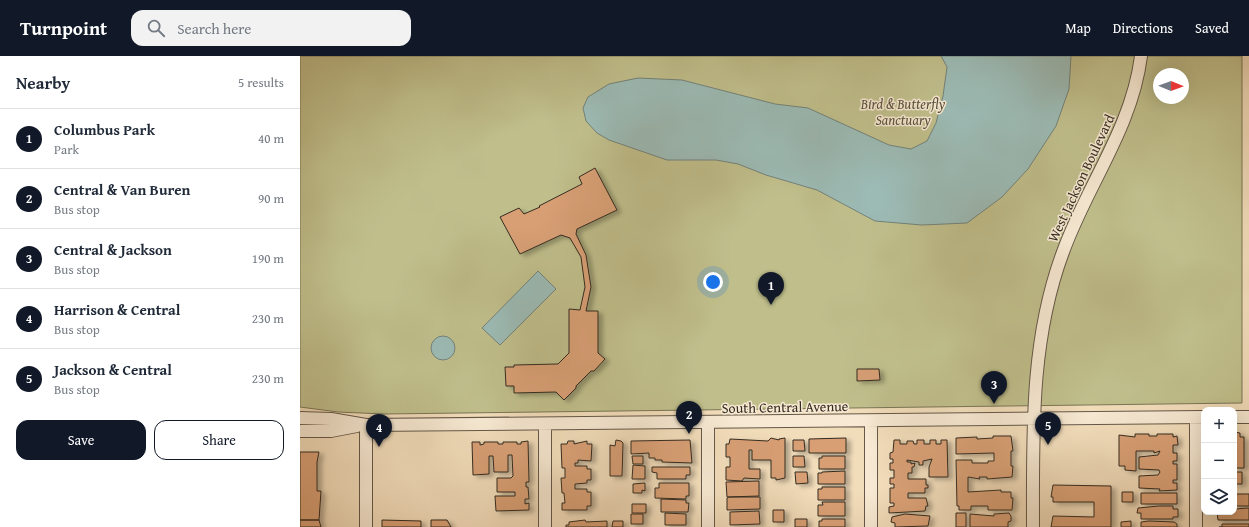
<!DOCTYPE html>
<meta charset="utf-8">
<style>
body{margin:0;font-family:"Gentium Book Plus",serif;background:#f2f2f3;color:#1f2937}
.controls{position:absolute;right:12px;bottom:12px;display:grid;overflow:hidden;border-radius:8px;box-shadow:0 4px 16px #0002}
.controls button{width:36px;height:36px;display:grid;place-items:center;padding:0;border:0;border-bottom:1px solid #e0e1e3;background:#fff;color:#1f2937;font:20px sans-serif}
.compass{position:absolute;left:853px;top:12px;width:36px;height:36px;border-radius:50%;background:#fff;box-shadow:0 4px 16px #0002;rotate:91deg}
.you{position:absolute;left:413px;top:226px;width:14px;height:14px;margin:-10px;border:3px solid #fff;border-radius:50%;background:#1a73e8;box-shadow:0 0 0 6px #1a73e833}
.badge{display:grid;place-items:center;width:26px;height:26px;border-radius:50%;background:#111827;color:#fff;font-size:13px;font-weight:700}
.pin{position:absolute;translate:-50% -33px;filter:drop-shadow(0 1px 2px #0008)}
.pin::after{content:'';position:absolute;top:21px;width:14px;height:12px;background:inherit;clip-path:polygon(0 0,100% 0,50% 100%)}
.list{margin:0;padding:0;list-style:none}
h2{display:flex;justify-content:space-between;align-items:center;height:52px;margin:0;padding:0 16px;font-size:17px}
h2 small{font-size:13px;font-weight:400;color:#747a83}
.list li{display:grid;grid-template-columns:26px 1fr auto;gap:12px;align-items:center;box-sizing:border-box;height:60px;padding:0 16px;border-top:1px solid #e0e1e3}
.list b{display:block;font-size:15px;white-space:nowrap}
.list p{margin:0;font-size:13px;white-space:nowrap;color:#747a83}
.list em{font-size:13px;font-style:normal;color:#747a83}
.actions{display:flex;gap:8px;padding:12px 16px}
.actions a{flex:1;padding:9px 0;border:1px solid #111827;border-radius:12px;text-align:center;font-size:14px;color:#111827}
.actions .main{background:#111827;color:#fff}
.icon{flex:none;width:22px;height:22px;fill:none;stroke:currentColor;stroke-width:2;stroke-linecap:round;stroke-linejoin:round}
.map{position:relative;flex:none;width:949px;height:471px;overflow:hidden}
header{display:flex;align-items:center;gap:24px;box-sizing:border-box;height:56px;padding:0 20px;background:#111827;color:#fff}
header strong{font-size:19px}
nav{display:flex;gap:22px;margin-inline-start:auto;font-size:14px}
.search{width:280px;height:36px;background:#f2f2f3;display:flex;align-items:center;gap:10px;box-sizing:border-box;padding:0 14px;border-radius:12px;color:#747a83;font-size:15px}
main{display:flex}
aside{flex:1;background:#fff}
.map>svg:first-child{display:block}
.green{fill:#c0bf8c;stroke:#7a7656;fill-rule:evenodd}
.water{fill:#9cbbb5;stroke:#73827a}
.building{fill:#d89f74;stroke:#352c21;filter:url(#shadow)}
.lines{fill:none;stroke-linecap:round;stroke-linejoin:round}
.minor-casing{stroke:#645848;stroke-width:14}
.minor{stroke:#f7e9d3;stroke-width:12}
.labels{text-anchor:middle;stroke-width:3;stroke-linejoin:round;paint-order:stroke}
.park-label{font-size:14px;font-style:italic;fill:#58513c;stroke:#f7e9d3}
.street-label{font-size:14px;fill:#352c21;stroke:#f7e9d3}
</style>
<header>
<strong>Turnpoint</strong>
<div class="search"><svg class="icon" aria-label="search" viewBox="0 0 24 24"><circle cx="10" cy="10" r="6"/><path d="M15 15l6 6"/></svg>Search here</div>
<nav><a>Map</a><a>Directions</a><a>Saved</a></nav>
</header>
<main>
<aside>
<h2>Nearby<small>5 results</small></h2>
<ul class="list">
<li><span class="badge">1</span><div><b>Columbus Park</b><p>Park</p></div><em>40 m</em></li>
<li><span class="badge">2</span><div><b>Central &amp; Van Buren</b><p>Bus stop</p></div><em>90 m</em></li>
<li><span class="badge">3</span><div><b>Central &amp; Jackson</b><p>Bus stop</p></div><em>190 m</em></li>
<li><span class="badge">4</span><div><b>Harrison &amp; Central</b><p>Bus stop</p></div><em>230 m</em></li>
<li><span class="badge">5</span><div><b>Jackson &amp; Central</b><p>Bus stop</p></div><em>230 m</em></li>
</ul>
<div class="actions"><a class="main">Save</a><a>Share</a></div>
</aside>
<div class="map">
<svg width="949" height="471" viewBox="0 0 949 471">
<defs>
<filter id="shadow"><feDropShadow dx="4.5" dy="2.5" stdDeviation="2" flood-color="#0004"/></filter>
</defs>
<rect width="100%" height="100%" fill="#f2ddbb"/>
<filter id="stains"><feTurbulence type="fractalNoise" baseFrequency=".005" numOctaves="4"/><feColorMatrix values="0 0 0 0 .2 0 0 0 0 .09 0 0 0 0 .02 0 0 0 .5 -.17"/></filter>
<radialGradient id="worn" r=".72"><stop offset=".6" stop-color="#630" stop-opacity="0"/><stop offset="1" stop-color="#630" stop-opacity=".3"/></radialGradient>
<path class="green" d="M0,0H942V347L84,358L38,356L0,351ZM859,18H883V42H859Z"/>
<path class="water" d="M641,0H771L769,33L756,70L728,113L702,141L667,167L622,169L575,165L517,134L466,119L438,108L416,104H367L309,84L297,77L286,65L283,52L288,41L309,28L338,22L382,24L475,48L508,52L589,89L611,93L627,85L636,67L643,40L647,11Z
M238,215L256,233L200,289L182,272Z
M131 292a12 12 0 1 1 24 0a12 12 0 1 1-24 0Z"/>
<path class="building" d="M295,112L317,154L277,173L276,178L286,199L291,231L286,255H298V297L305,303L294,315H291L276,330V332L264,344L256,336L214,337V330H206L205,311H214V309L258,308L269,297V253L280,254L285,231L281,201L270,182L261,179L220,198L200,161L219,152L224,158L240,151L239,150L282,128L279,121Z
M557,313H579L580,324L557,325Z
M934,376L940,377V381H944V412H934Z
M835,378H849V380H857V378H873V381L877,380L878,389H873V397H877V405H873V408H877V424H873V427H877V434L859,435L860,433L839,432V420L858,419L860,416L859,414L839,413V401L858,399L860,395L854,397V395H836V415L825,414V410H819V379L835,381Z
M693,380H711L713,395H711V410H713L712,421L687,423V421H679L680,423L668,421V436L701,434V436H711V442H713L712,454H688V450H671V454H659V450H657L656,404H672V407H688V405H694V397L656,398V382L677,381V383L693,382Z
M471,382L479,384V383L485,382V422L476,424V422H471V404H452V394H449V413H460V423L444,422L442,425L426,424V411H430V401H426V388H429L430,383L468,385Z
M546,382V397H509V383Z
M316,384L321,385L323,387L322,420H310V389L315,390Z
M390,384L392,407L362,406V404H355V402H349V397L331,398V385Z
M493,384H504L505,395H493Z
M594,384H600V388H607V385H613L614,388H617V384H624V388H630V384H636V388H641V384H647L648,421H629V411L632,403L623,405V409H619V406L607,404V406H611V408L615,407L614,411H612V417H608V423H626V429H628V432H625V437H608V442H626L628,450H626L625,455L589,457V451L594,450V447H590V432H594V428H590V422H594V414H590V407H593V403H590V397L593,396Z
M228,385L229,426H226V431H228L229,443H225V448L229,447V454L196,455L195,440H215V436H197V422H211L213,420L212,399H208V416H194L193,400H189V418L173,419L172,386H180V389L184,388V386H198V388H203V386H217V388H221V386Z
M268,385H274V388L287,385V388H292L291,405L278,404V407H275V410H287V413H291V424H287V427L275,428V433H287V436H291V450H287V454H262V447H265L264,437H262L261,422H265V412H262L261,388H267Z
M0,396H19L17,406V435H21L19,464H0Z
M332,400H343V408H333Z
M493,400H504L505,411H493Z
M522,400H545V413H519V402H522Z
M333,409L345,410V423H332Z
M352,411H390V419H386V423H357V417L352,416Z
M545,415V428H518V417H522V416Z
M495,416H507L508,427L496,428Z
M934,416H942V428H934Z
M459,425V440L427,441L426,426Z
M345,427V435L342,434V437H333V428Z
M359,427H389V440H386V443L355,442V432H359Z
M753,429L811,430V471H751L753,460L794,461V446H753V441H751Z
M522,431H545V444H518V433H522Z
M822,436H833V446H822Z
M841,437H877V448H841Z
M934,438H949V450H934Z
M429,441H460V453L427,454V442Z
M361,443L386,444V447H389L388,456H361Z
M522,446H545V460H518V449H523Z
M332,448H346V457H332Z
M859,450H873V453H878V461H873V463H841V457H837L838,452Z
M949,452V464H918L917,456H934V453Z
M473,454H484V466H473Z
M459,455L460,468L430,469V456Z
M365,457L386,458V469H365Z
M656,457H666V471H656Z
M709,457L711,460V465L708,466V471H670V458L694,460V458Z
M331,458H343V468H331Z
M605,458L630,460L628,470L595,471V467L591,466L592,461Z
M495,463H507V471H495Z
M522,463H545V471H519V465H522Z
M0,464H19L21,471H0Z
M82,464L121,465V471H82Z
M131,464H147L151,471H131Z
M285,464L286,466L307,465V471H266V469H269V466Z
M313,465H323V471H312Z
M831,465V471H821V466Z
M849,465L874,466L877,468V471H841V466Z
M922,468H949V471H919H922Z"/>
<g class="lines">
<g class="minor-casing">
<path id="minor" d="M896,361V471
M934,361H949
M0,362L31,363L66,369L904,361
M245,368V471
M0,375H31L57,370
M66,471V369
M408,471V367
M571,471V365
M733,471C733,378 730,284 763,196C787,129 832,72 841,0"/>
</g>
<use href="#minor" class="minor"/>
</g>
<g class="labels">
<g class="park-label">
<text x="603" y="53">Bird &amp; Butterfly<tspan x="603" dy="16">Sanctuary</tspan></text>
</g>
<g class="street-label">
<text transform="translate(781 122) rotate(-65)" y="5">West Jackson Boulevard</text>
<text transform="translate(485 351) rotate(-1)" y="5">South Central Avenue</text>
</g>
</g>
<rect width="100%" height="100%" filter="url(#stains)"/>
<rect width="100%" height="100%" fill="url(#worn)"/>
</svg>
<div class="controls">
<button>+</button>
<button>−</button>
<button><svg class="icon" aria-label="layers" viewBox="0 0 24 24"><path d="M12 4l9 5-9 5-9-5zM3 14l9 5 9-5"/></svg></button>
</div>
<svg class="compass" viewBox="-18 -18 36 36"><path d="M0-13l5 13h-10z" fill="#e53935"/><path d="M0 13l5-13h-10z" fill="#747a83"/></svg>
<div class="you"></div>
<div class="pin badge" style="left:471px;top:249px">1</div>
<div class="pin badge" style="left:389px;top:378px">2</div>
<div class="pin badge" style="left:694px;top:348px">3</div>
<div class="pin badge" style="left:79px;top:391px">4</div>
<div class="pin badge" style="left:748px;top:389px">5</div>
</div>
</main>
